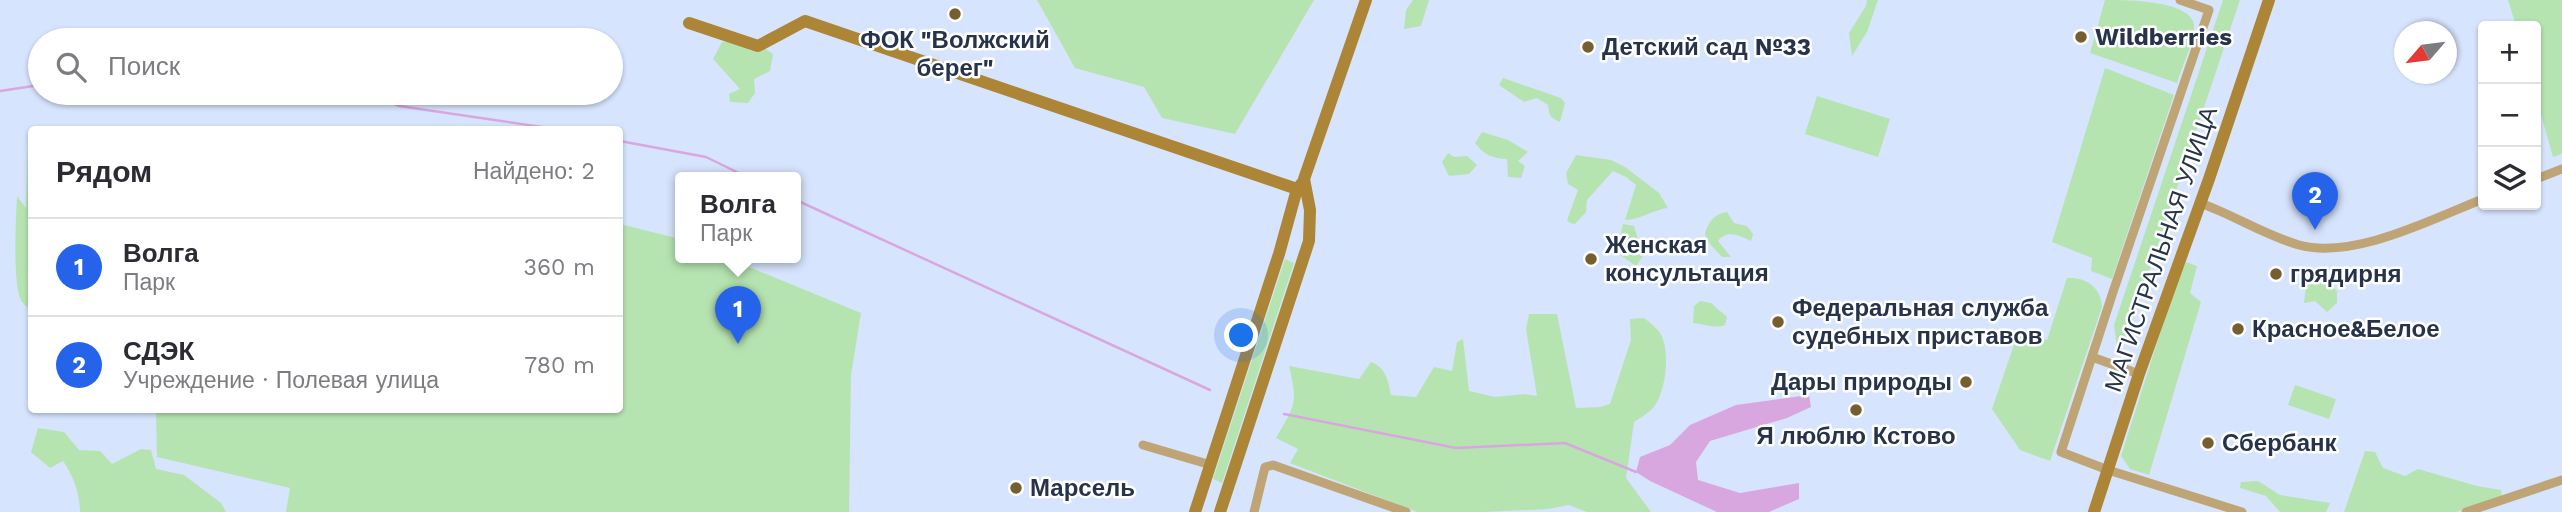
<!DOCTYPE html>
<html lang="ru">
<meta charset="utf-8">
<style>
body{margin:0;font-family:"Work Sans",sans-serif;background:#f2f2f3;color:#2b2b33}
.controls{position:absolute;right:21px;top:21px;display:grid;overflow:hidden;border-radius:7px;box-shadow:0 2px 5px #0004}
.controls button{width:63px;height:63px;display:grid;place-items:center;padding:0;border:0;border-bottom:2px solid #e1e1e2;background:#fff;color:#2b2b33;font:35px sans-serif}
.compass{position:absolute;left:2394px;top:21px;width:63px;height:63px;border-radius:50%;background:#fff;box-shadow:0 2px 5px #0004;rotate:242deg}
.you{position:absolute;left:1242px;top:336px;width:24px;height:24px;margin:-18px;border:5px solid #fff;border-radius:50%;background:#1a73e8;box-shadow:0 0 0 10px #1a73e833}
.badge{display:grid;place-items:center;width:46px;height:46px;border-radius:50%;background:#2563eb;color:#fff;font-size:23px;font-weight:700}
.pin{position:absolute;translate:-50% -58px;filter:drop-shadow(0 2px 4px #0008)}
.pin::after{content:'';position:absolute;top:37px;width:24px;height:21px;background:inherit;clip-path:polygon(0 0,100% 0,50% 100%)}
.popup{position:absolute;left:675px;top:172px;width:126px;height:91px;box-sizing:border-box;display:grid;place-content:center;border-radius:7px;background:#fff;filter:drop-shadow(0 2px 5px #0005);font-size:23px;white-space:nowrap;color:#7c7c81}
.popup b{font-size:26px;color:#2b2b33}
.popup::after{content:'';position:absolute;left:50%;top:100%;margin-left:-14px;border:14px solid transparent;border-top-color:#fff}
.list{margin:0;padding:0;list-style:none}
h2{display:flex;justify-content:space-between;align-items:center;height:91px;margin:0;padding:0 28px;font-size:30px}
h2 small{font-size:23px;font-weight:400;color:#7c7c81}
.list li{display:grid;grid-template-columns:46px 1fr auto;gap:21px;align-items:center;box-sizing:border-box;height:98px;padding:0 28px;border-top:2px solid #e1e1e2}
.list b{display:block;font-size:26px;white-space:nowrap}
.list p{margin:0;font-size:23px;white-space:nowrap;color:#7c7c81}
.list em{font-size:23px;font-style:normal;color:#7c7c81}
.icon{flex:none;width:38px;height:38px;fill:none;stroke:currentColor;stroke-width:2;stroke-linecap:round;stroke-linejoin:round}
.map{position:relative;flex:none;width:2562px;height:512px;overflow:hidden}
.search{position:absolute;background:#fff;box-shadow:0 2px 5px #0004;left:28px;top:28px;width:595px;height:77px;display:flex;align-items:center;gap:18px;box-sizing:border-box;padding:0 24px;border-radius:38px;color:#7c7c81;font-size:26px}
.panel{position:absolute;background:#fff;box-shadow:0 2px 5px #0004;left:28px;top:126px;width:595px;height:287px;border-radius:7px}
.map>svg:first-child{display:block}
.green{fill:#b6e4b1}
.water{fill:#d9a7e0}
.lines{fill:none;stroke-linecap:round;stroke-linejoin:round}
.stream{stroke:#d9a7e0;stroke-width:2.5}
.street{stroke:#bfa575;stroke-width:9}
.secondary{stroke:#ac8537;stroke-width:12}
.poi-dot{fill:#775e2f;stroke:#fff;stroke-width:2.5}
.labels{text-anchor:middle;stroke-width:5;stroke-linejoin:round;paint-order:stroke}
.poi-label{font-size:24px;font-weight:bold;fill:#26334a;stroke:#fff;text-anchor:start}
.street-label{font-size:24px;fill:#26334a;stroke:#fff}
</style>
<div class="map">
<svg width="2562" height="512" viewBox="0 0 2562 512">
<rect width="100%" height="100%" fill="#d7e4fd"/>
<path class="green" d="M1037,0H1314L1235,134L1162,118L1144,87L1075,68Z
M1413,0H1429L1421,26L1404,29L1406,10Z
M1867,0H1878L1867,32L1852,56L1849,33L1866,6Z
M2105,0C2127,0 2199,0 2194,30C2192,47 2182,66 2177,83L2090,53Z
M2223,0H2240L2125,343L2117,348L2114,325Z
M2508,0H2562V154L2553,157L2536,97V26H2516Z
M747,38L751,51L757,43L773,54L770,71L754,79L755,93L748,103L730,102L729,94L740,89L713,59L722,42Z
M2105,68L2174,95L2112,279L2091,271L2092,258L2052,242Z
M1503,78L1561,98L1565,103L1560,122C1551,118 1549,116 1548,105L1537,98L1524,102L1499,85Z
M1817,96L1890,119L1878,157L1805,134Z
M1482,132L1508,140L1528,152L1518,161L1525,166L1521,178L1508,177L1507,159C1493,159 1483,154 1475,143Z
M28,143H32L30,310C29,309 23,303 22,302C12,286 16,218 17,196L26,208Z
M1448,153L1454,157L1467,156L1477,165L1469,174L1449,176L1442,162Z
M1576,155L1611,160L1625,167L1659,193L1668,208C1653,210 1639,220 1625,220L1636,185L1626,177L1613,171L1587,200L1586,212L1575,224L1570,223L1567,220L1578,190L1568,184L1566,173Z
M1727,212L1734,223L1747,226L1753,234L1751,241C1740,236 1727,229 1718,241L1731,257H1722L1707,241L1705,234C1708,222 1714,214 1727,212Z
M620,224L680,239V258H727L861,313L851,375L849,512H286L290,488L157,457L156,410H620Z
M1623,224L1634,226L1643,256L1636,266L1616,252Z
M1285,259L1294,263L1222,483L1213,479Z
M2186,262L2197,266L2190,293L2201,302L2149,475L2130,469L2121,456L2178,277Z
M2321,276L2337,291V303L2327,312L2315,301L2304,303L2307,278Z
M2067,278C2086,277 2101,287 2102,307L2050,461L2020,450L1992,409L2018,333L2047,340Z
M1700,301L1711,303L1727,317L1725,325C1714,329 1705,324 1693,323L1694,306Z
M1529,314H1557L1576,408L1600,407L1610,404L1631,340L1630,319L1644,318C1649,322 1656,327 1660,333C1671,350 1666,395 1652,409C1647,414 1640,418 1634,422L1626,478L1651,512H1587L1569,505L1548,509L1484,512H1417L1290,463L1298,449L1276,438C1295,405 1298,404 1289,366L1359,379L1371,362C1386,368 1388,380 1391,395L1416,397L1434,367L1452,371L1457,342L1463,339L1469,391L1495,397L1525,394L1537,396L1526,329Z
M2295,385L2336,399L2329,419L2288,405Z
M38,428L64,432L79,450L100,451L112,464L141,449L151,450L156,469L184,475L221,503L226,512H80C80,494 73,475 63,461L50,468L31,452Z
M2365,451L2375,452L2383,468L2405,476L2418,469L2477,486L2501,490L2502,497L2456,512H2344Z
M2258,481L2280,495L2330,503L2326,512H2280L2266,496L2240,488L2241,482Z"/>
<path class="water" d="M1809,395L1811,407L1787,418L1710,441L1696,462L1698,480L1740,493L1799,483V499L1769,512H1717L1650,481L1636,472L1640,457L1670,445L1690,425L1736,405Z"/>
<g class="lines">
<path class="stream" d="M0,91L40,85
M370,93L399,106L562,130
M620,141L706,157L749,178
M796,200L1210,390
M1284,414L1456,448L1565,443L1636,472"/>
<path class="street" d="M2180,0L2209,10L2113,292L2061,452L2108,470L2242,512
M2536,179L2562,169
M2200,203C2234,215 2264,235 2299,245C2354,260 2432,219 2483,199
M2092,357L2139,374
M1143,445L1211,465
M1254,512L1265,467L1273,465L1406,512
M2466,512L2562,480"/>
<path class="secondary" d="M689,23L758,46L805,21L1297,189
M1195,512L1279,254L1297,189L1302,183
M1220,512L1309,241L1310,210L1304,179L1366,0
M2094,512L2139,374L2209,179L2269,0"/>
</g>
<g class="poi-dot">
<circle cx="955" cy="14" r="7"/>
<circle cx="2081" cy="37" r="7"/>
<circle cx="1588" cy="47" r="7"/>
<circle cx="1591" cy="259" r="7"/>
<circle cx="2276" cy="274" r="7"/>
<circle cx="1778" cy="322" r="7"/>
<circle cx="2238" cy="329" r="7"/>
<circle cx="1966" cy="382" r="7"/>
<circle cx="1856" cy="410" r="7"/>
<circle cx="2208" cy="443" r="7"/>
<circle cx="1016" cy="488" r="7"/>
</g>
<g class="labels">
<g class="poi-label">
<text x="2095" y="45">Wildberries</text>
<text x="955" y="48" text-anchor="middle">ФОК "Волжский<tspan x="955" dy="28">берег"</tspan></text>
<text x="1602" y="55">Детский сад №33</text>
<text x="1605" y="253">Женская<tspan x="1605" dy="28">консультация</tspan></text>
<text x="2290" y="282">грядирня</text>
<text x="1792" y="316">Федеральная служба<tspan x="1792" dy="28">судебных приставов</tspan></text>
<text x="2252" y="337">Красное&amp;Белое</text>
<text x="1952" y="390" text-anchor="end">Дары природы</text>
<text x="1856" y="444" text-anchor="middle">Я люблю Кстово</text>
<text x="2222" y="451">Сбербанк</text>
<text x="1030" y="496">Марсель</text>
</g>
<g class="street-label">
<text transform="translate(2161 249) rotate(-71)" y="8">МАГИСТРАЛЬНАЯ УЛИЦА</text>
</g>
</g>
</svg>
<div class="controls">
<button>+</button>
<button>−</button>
<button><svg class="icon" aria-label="layers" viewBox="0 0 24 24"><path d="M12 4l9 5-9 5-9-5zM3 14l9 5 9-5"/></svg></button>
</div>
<svg class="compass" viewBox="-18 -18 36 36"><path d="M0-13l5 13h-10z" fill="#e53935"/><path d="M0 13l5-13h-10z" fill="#7c7c81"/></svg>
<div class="you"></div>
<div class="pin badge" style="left:738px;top:344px">1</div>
<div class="popup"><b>Волга</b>Парк</div>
<div class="pin badge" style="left:2315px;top:230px">2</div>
<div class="search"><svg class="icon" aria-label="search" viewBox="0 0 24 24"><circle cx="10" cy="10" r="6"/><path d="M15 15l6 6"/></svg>Поиск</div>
<section class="panel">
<h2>Рядом<small>Найдено: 2</small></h2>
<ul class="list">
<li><span class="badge">1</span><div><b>Волга</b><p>Парк</p></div><em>360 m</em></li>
<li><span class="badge">2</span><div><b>СДЭК</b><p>Учреждение · Полевая улица</p></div><em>780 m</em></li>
</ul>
</section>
</div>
